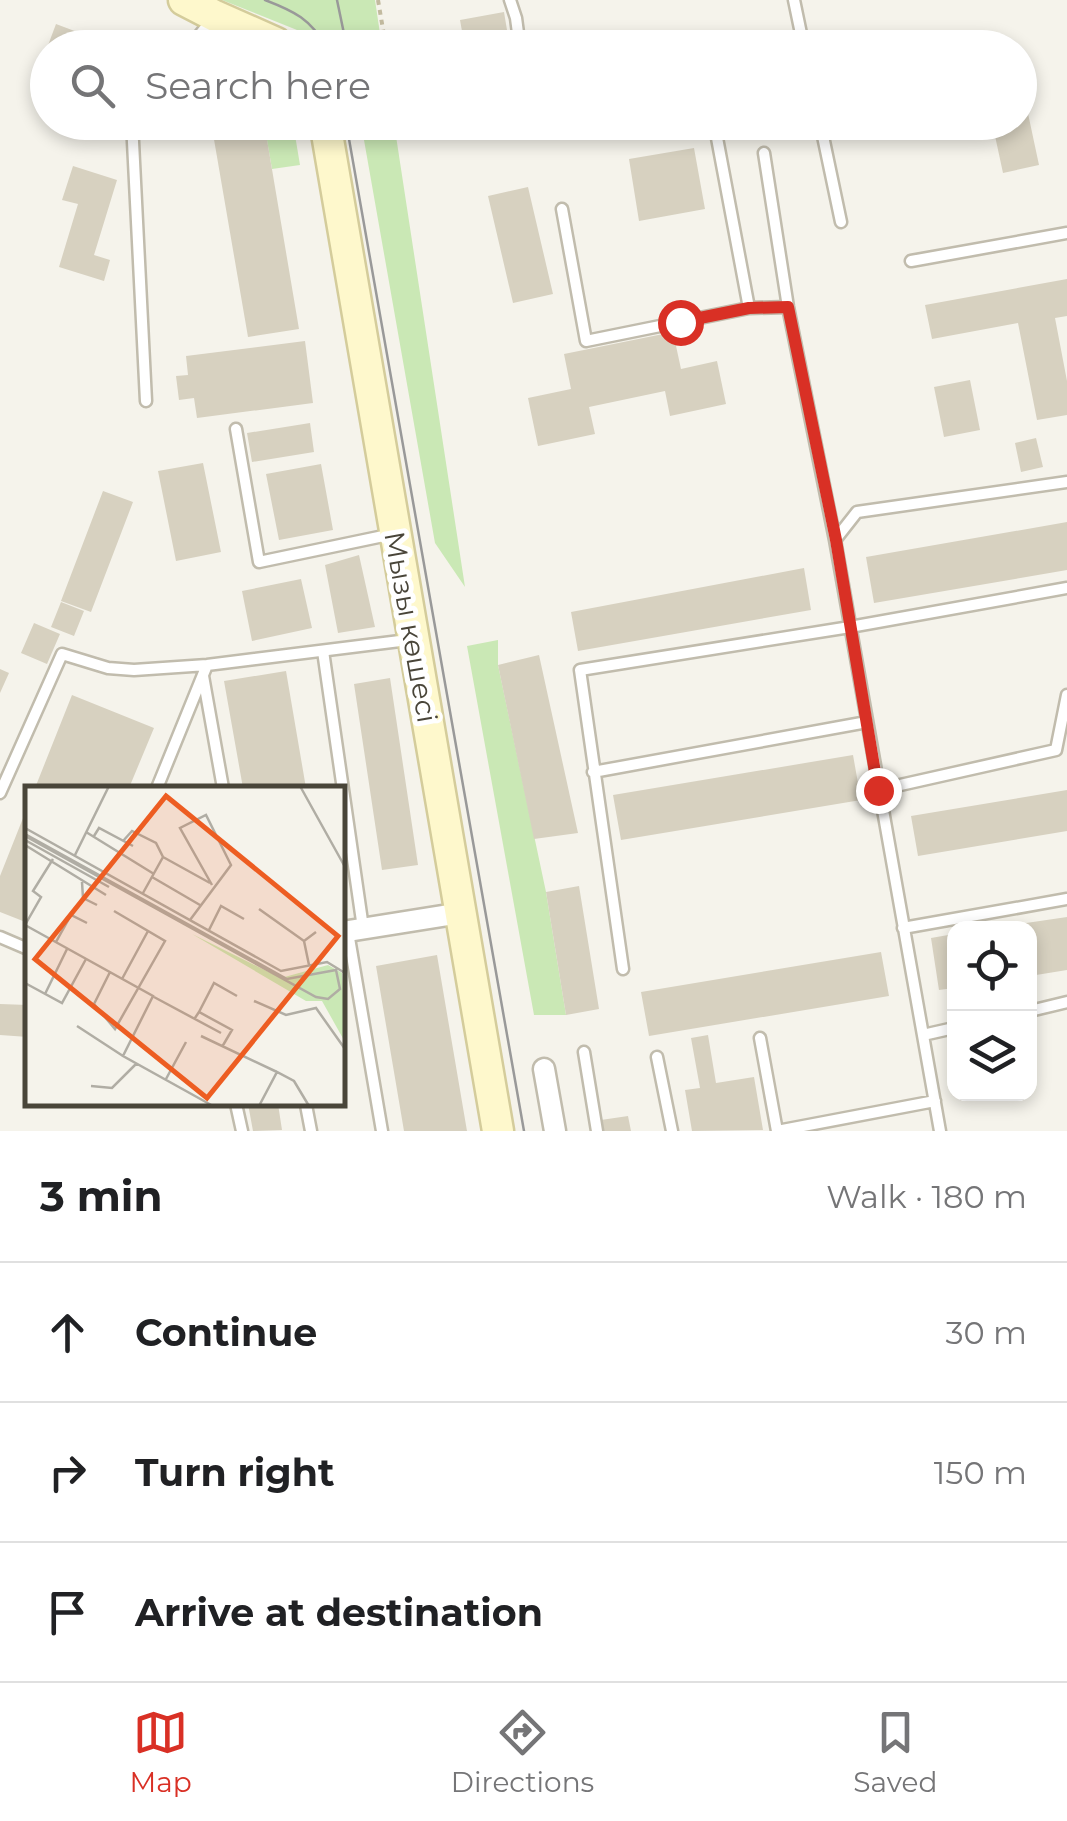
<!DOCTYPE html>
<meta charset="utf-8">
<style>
body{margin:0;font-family:Montserrat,sans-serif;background:#f6f6f6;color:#202124}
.controls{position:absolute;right:30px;bottom:30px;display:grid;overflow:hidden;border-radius:20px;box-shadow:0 5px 15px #0003}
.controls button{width:90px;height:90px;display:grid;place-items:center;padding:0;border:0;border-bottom:2px solid #e0e0e0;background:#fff;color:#202124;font:50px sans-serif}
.stop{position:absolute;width:30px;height:30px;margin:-22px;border:8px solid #d93025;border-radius:50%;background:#fff}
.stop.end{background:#d93025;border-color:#fff;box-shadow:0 2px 10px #0008}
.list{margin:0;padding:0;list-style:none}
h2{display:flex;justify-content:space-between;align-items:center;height:130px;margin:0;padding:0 40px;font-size:42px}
h2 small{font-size:32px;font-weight:400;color:#757577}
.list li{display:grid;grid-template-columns:65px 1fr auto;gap:30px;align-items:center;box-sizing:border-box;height:140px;padding:0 40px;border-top:2px solid #e0e0e0}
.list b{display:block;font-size:38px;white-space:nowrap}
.list em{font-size:32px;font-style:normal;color:#757577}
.icon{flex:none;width:55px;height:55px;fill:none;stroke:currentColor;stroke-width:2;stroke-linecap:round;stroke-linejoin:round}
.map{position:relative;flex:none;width:1067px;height:1131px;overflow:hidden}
.search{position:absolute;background:#fff;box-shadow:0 5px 15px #0003;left:30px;right:30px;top:30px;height:110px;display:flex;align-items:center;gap:25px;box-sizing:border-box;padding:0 35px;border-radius:55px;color:#757577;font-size:38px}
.sheet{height:550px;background:#fff}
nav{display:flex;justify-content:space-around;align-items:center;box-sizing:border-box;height:140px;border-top:2px solid #e0e0e0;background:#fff;font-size:28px;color:#757577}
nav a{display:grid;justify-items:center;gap:5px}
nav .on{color:#d93025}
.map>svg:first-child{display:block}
.green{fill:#cae8b5}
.building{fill:#d7d1c0}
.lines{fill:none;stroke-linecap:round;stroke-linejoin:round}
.service-casing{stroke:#c1bcad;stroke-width:15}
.minor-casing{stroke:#c1bcad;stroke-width:25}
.secondary-casing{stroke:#d4cc9b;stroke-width:35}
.path{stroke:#c2ba9f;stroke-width:4;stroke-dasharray:5 5;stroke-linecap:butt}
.service{stroke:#fff;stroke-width:10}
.minor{stroke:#fff;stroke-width:20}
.secondary{stroke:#fef8cc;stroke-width:30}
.tram{stroke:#999;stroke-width:2.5}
.route{stroke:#d93025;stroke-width:12}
.labels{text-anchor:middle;stroke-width:10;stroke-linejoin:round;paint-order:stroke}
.street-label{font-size:28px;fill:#494539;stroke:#fff}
.inset-road{fill:none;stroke:#b0ada4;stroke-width:2.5}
.view{fill:#ed5d22;fill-opacity:0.15;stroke:#ed5d22;stroke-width:5}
.inset-edge{fill:none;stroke:#494539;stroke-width:5}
</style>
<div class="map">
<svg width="1067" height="1131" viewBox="0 0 1067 1131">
<rect width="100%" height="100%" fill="#f5f3eb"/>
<path class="green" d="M222,0H375L382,47H314L302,32Z
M264,123H293L300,165L272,169Z
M361,123H394L465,587L435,543Z
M498,640V665L546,892L566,1015H534L467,646Z"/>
<path class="building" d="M504,12L510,48H465L460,20Z
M56,24L117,47V48H47Z
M689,40L690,48H660V46Z
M1023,90L1039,165L1003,173L992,122H1020V91Z
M211,122H264L299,329L248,337Z
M694,148L705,209L639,221L629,159Z
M73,166L117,180L94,255L110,260L104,281L59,267L78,204L62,200Z
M528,187L553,294L513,303L488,196Z
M1067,279V316L1055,318L1067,381V415L1037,420L1018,323L932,339L925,305Z
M673,332L681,369L717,361L726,404L670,416L665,391L589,407L595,434L538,446L528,398L571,389L564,354Z
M305,341L313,403L197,418L194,398L179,400L176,376L188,375L186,356Z
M970,380L980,430L944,437L934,387Z
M310,423L314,452L252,462L247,433Z
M1036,438L1043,467L1021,472L1015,443Z
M203,463L221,552L176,561L158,471Z
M321,464L333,530L279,540L266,474Z
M103,491L133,502L91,612L61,601Z
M1067,522V570L874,603L866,557Z
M359,555L375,627L338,633L325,565Z
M804,568L811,610L578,651L571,612Z
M301,579L312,628L252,641L242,591Z
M61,602L84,611L74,636L51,627Z
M34,623L60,634L47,664L21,653Z
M539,655L578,833L534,839L498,665Z
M0,669L9,673L0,693Z
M286,671L306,788H243L224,681Z
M390,678L418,865L382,870L354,684Z
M72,695L154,728L129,788H35Z
M853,755L861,800L621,840L613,795Z
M1067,790V831L918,856L911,816Z
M27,808H28V923L0,912V876Z
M579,886L599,1009L566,1015L546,892Z
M1067,917V970L1030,976V928H1006V926Z
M954,934V988L939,990L931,938Z
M881,952L889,996L649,1036L641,992Z
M437,955L467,1131H404L376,966Z
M0,1004L28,1005V1037L0,1035Z
M708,1035L716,1083L754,1077L763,1130L692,1131L685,1090L700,1088L691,1038Z
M248,1104H278L282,1130L253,1131Z
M628,1116L631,1131H603L601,1120Z"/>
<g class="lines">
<g class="service-casing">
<path id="service" d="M510,0L516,18L520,48
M794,0L804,48
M189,48L211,21
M132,122L146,401
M529,122L530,124
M714,122L749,308L788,307
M820,122L841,222
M764,153L788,307L835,540
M562,209L586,341L749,308
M911,261L1067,233
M236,429L259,562L393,534
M323,651L363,928
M203,676L223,788
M593,772L867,722
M157,788L207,665
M878,790L1056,750L1067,695
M0,793L62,654L108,668L134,670L207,665L408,640
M903,928L1067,899
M348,932L382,1131
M0,937L28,949
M623,969L580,670L850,627L1067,588
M1030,1011L1067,1002
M923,1035L954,1028
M760,1038L777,1131L935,1101
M584,1052L597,1131
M657,1057L672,1131
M236,1104L242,1131
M306,1105L311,1131
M940,1131L835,540L857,512L1067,482"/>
</g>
<g class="minor-casing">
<path id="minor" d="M342,932L461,913
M544,1069L555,1131"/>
</g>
<g class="secondary-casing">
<path id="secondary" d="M184,0L215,16L276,43L281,48
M325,122L498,1131"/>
</g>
<path class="path" d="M378,0L385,41"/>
<use href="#service" class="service"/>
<use href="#minor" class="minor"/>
<use href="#secondary" class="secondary"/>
<path class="tram" d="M265,0C294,11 311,19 327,48
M337,0L347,48
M346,122L524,1131"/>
</g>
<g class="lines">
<path class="route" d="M680,322L749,308L788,307L836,540L878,790"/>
</g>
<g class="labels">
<g class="street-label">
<text transform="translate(411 627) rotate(80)" y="10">Мызы көшесі</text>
</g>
</g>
<g transform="translate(25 786)">
<rect width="320" height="320" fill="#f5f3eb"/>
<path d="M167,148L256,192L303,179L317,187L320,256L297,215H281Z" fill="#cae8b5"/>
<path class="inset-road" d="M275,0L320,81M0,42L256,185L302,176L320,187M61,46L129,88M0,48L262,193L311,184L315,203L303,213L291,211L0,50M69,50L74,42L108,60M0,54L84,101M98,55L107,45L131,57L138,71L118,107M0,59L81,109M50,69L84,0M138,71L185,97M127,91L175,119M57,96L58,112L72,119M234,123L279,155M165,134L206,79L181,29L155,42L187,99M0,139L128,210L98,270L188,320M0,139L16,111L8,105L28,73M184,144L196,120L219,133M31,156L46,129L62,137M284,179L279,155L291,146M85,186L69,218L90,243L140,155L89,125M97,193L123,145M0,197L37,217L61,173M20,208L42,163M129,211L196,247M229,215L261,229L291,222L320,263M174,226L189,197L212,210M170,232L174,226L207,244L197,261M52,240L98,270M176,250L252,286M141,293L161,256M66,300L87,302L112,277M234,320L252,286L269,295L284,320"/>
<path class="view" d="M141,10L313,150L182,312L10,173Z"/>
<rect width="320" height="320" class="inset-edge"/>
</g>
</svg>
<div class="controls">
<button><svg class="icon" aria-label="locate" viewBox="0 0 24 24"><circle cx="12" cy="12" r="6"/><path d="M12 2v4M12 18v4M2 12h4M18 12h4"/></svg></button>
<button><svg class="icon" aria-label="layers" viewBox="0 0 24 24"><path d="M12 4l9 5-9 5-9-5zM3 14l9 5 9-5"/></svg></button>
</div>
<div class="stop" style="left:680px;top:322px"></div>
<div class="stop end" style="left:878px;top:790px"></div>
<div class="search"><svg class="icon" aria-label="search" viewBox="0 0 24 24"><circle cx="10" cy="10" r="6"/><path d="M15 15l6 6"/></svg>Search here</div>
</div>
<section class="sheet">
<h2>3 min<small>Walk · 180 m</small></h2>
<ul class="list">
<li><svg class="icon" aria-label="ahead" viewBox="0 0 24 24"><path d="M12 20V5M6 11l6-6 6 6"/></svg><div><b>Continue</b></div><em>30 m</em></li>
<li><svg class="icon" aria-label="right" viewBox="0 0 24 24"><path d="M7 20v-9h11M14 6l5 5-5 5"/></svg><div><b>Turn right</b></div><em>150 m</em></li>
<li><svg class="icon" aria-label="arrive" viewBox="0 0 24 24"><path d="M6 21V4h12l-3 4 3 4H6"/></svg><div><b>Arrive at destination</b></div></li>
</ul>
</section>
<nav>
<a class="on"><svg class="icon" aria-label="map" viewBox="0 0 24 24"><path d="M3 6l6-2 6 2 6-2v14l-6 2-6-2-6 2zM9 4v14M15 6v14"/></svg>Map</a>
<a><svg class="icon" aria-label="directions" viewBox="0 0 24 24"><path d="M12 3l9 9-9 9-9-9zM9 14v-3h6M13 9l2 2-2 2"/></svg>Directions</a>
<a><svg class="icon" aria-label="saved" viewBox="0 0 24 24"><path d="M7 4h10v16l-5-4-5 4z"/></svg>Saved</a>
</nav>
